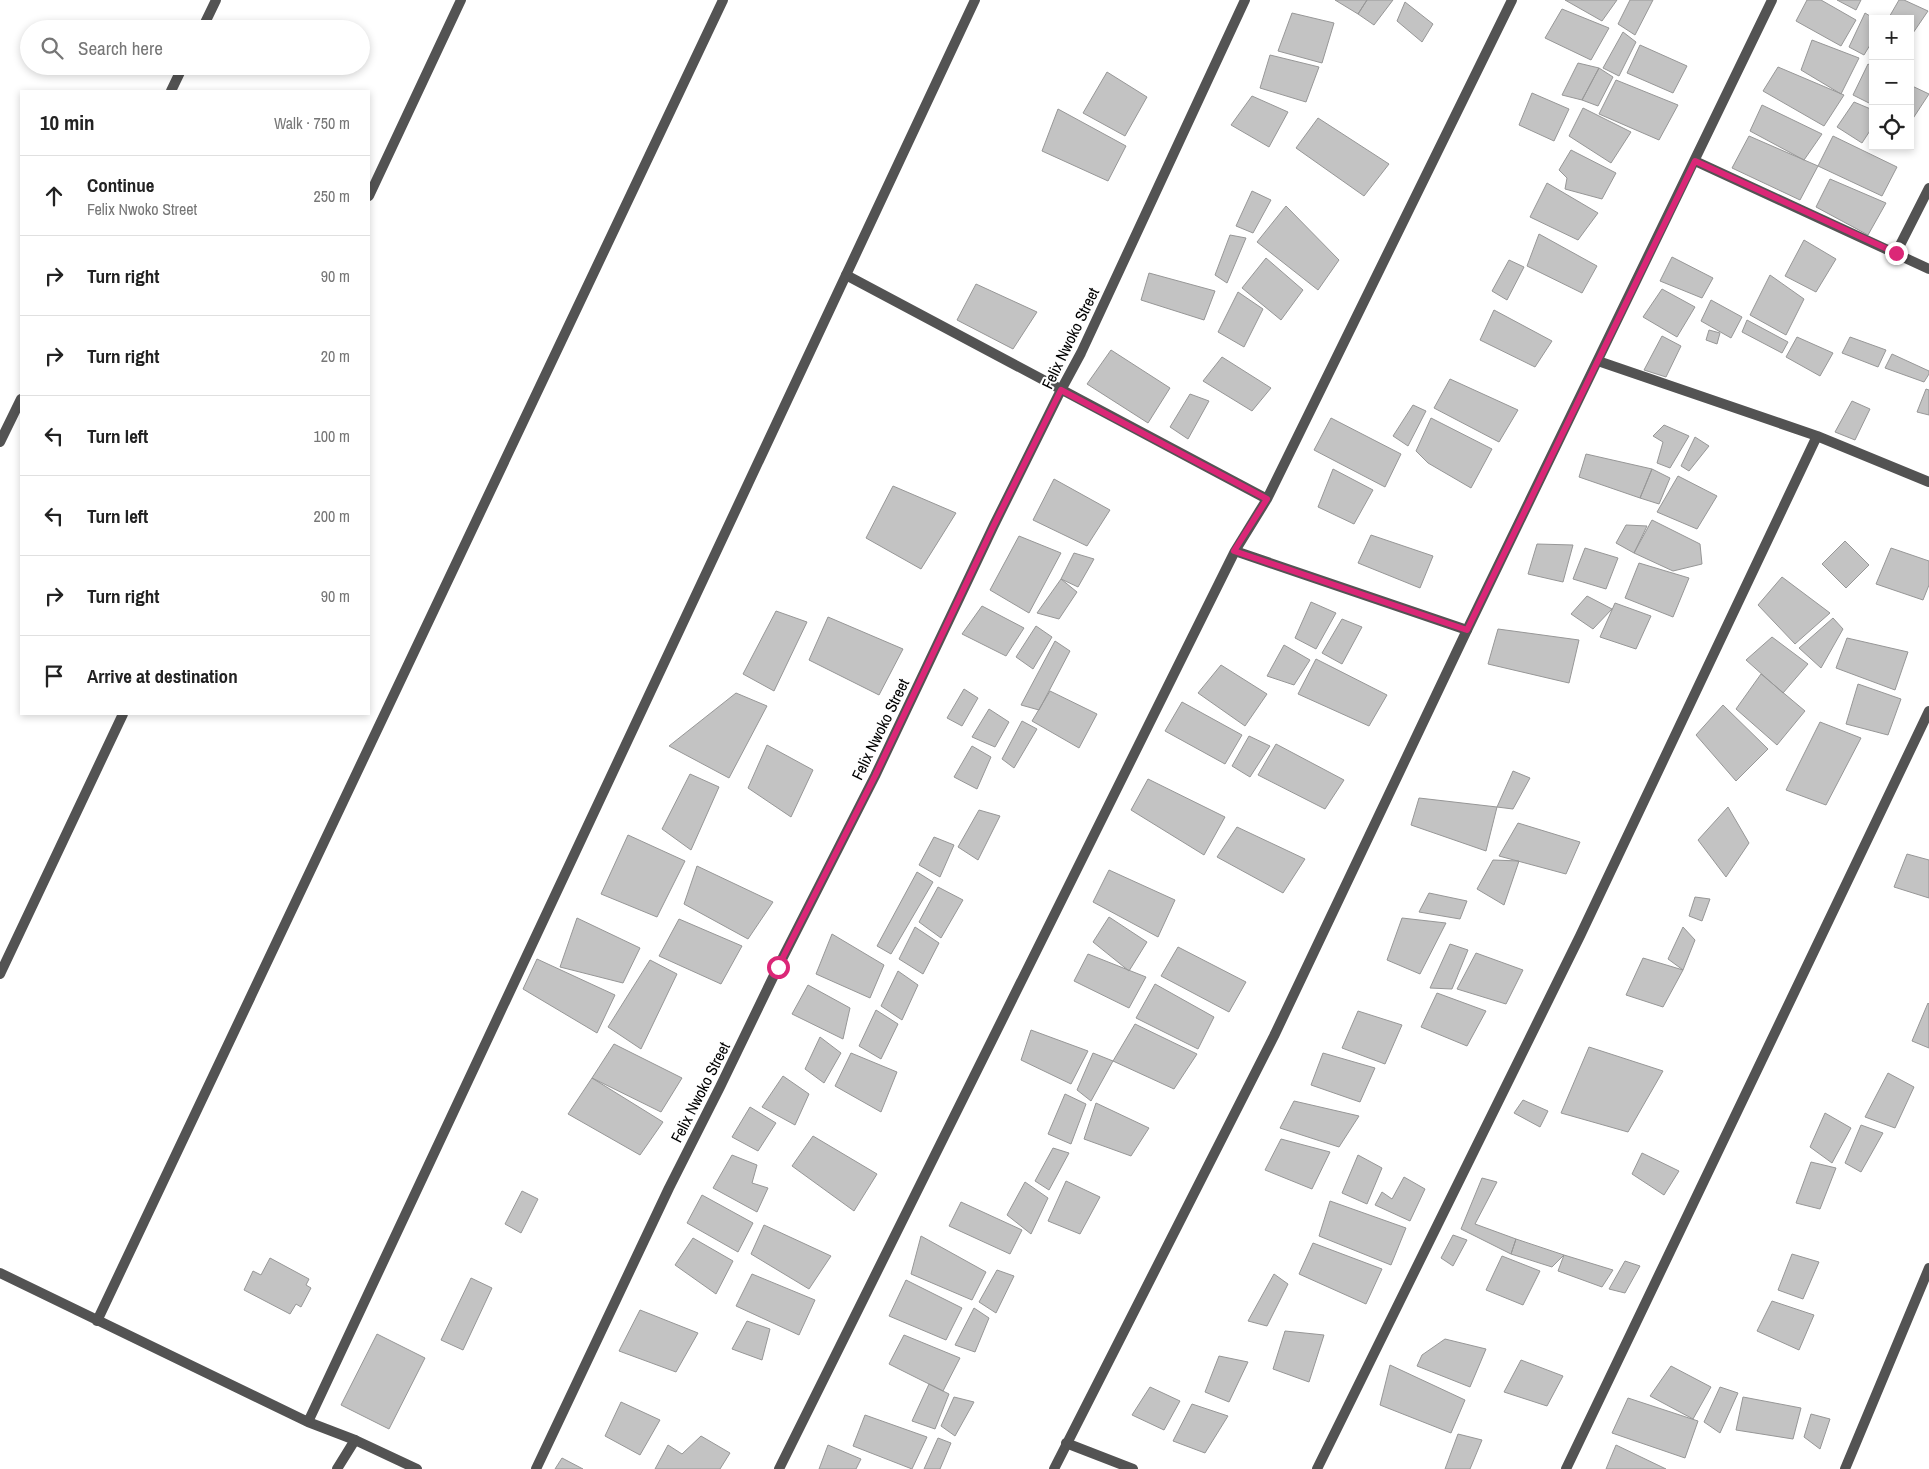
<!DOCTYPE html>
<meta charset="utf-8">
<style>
body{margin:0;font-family:"Archivo Narrow",sans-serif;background:#f6f6f6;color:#222}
.controls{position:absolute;right:15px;top:15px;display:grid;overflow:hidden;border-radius:0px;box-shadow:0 2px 8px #0003}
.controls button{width:45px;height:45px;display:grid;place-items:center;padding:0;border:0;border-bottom:1px solid #e0e0e0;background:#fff;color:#222;font:25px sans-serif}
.stop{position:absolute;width:15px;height:15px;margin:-11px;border:4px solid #db2777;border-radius:50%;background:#fff}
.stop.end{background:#db2777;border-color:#fff;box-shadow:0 1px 5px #0008}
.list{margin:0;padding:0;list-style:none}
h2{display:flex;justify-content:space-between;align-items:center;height:65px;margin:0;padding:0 20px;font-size:21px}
h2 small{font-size:16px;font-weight:400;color:#767676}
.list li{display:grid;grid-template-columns:32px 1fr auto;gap:15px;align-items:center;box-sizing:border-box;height:80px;padding:0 20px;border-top:1px solid #e0e0e0}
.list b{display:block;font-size:19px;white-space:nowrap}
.list p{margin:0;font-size:16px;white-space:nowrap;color:#767676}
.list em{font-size:16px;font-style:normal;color:#767676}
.icon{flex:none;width:28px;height:28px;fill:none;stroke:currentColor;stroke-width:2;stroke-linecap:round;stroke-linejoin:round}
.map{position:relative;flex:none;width:1929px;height:1469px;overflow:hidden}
.search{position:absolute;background:#fff;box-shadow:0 2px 8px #0003;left:20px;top:20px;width:350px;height:55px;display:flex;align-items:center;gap:12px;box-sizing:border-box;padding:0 18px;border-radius:28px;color:#767676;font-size:19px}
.panel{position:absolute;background:#fff;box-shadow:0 2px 8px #0003;left:20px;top:90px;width:350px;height:625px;border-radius:0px}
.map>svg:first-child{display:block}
.building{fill:#c3c3c3;stroke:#979797}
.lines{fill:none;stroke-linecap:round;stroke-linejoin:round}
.minor{stroke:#535353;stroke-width:10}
.tertiary{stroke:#535353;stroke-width:10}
.route{stroke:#db2777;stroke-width:6}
.labels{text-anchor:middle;stroke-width:4;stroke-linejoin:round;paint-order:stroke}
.street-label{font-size:16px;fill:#000;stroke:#fff}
</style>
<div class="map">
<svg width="1929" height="1469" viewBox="0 0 1929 1469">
<rect width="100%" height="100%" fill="#fff"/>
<path class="building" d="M1335,0H1367L1358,14Z
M1367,0H1393L1374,25L1358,14Z
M1565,0H1617L1602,21Z
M1630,0H1653L1635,35L1618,24Z
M1807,0H1821L1856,20L1841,46L1796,21Z
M1837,0H1861L1856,10Z
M1899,0H1904L1928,11L1913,33L1910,32V19H1888Z
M1405,2L1433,24L1422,42L1397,21Z
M1562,9L1609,28L1591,60L1545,38Z
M1292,13L1334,23L1322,63L1278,51Z
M1865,13L1875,19H1873V40L1864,55L1849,47Z
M1623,32L1636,42L1619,76L1603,68Z
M1812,40L1859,58L1841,94L1801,70Z
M1640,45L1687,66L1673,93L1627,73Z
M1270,55L1319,67L1306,102L1260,88Z
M1578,63L1599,68L1582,100L1562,95Z
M1868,64L1873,67V105L1853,95Z
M1778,67L1844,95L1824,126L1763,91Z
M1599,68L1613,77L1598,106L1582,100Z
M1107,72L1147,97L1125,136L1083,113Z
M1616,80L1678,105L1659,140L1599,114Z
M1910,85L1929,94L1910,123Z
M1532,93L1569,109L1554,141L1519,125Z
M1252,96L1288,112L1269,147L1231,125Z
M1854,102L1873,110V126L1862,143L1837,127Z
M1762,105L1822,134L1804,160L1750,131Z
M1583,108L1631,132L1611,163L1569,136Z
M1058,109L1126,146L1108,181L1042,151Z
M1318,118L1389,164L1364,196L1296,148Z
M1749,136L1818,166L1800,200L1732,168Z
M1833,136L1897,167L1882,196L1818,166Z
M1571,150L1616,173L1602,199L1565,189L1567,178L1559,170Z
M1830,179L1886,203L1868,235L1816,207Z
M1547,183L1598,213L1578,240L1530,217Z
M1252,191L1271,200L1253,233L1236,226Z
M1286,206L1339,260L1318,290L1257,242Z
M1539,234L1597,266L1582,293L1527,266Z
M1230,235L1246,238L1227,283L1215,275Z
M1804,240L1836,259L1816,292L1785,276Z
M1672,257L1713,278L1702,298L1660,281Z
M1266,258L1303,290L1281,320L1242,288Z
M1509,260L1524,267L1507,300L1492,291Z
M1149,273L1215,291L1204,320L1141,300Z
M1770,275L1804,299L1786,335L1750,315Z
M976,284L1037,312L1013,349L957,320Z
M1662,289L1695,307L1677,337L1643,317Z
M1238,292L1263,309L1244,347L1218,332Z
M1711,300L1742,317L1731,338L1701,321Z
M1494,310L1552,341L1535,367L1480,340Z
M1747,320L1788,342L1782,353L1742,332Z
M1709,330L1720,333L1717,344L1706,340Z
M1662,336L1681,346L1666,377L1644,370Z
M1797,337L1833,353L1820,376L1786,357Z
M1850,337L1886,350L1878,367L1842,353Z
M1111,350L1170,388L1148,423L1087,384Z
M1892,354L1929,371V374L1924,382L1885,368Z
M1222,357L1271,388L1252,411L1203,381Z
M1450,379L1518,410L1499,442L1434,408Z
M1926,389L1929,390V415L1917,412Z
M1190,394L1209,401L1188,439L1170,427Z
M1852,401L1870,409L1855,440L1835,432Z
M1413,405L1426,411L1408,446L1393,436Z
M1331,418L1401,454L1385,487L1314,450Z
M1431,418L1492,449L1471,488L1428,463L1416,451Z
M1664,425L1689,436L1670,468L1657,463L1663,442L1653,436Z
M1695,437L1709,446L1689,471L1681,466Z
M1586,454L1652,469L1640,498L1579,477Z
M1333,469L1373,490L1354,524L1318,507Z
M1652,469L1670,478L1659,504L1640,498Z
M1678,476L1717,496L1697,529L1657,512Z
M1054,479L1110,510L1087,546L1033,520Z
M893,486L956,513L921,569L866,538Z
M1652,520L1700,544L1702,564L1673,571L1634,553Z
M1626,525L1647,526L1634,553L1616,543Z
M1371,535L1433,556L1420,588L1358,563Z
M1019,536L1061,553L1029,613L990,590Z
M1845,541L1869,565L1846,588L1822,564Z
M1537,544L1573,545L1563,582L1528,574Z
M1585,548L1618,558L1606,589L1573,579Z
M1891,548L1929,561V585L1923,600L1876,584Z
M1074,553L1094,559L1078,587L1061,579Z
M1639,563L1689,578L1673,617L1625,598Z
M1782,577L1830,613L1795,644L1758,605Z
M1061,579L1077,592L1059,619L1037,613Z
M1587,596L1612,609L1593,629L1571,614Z
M1311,602L1336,613L1316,649L1295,638Z
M1615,603L1651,616L1636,649L1600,637Z
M982,606L1024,628L1006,656L962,634Z
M776,611L807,622L774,691L743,674Z
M828,617L903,649L879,695L809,660Z
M1833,618L1843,629L1821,668L1799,648Z
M1342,619L1362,627L1342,664L1322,653Z
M1036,626L1052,637L1033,669L1016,657Z
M1498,629L1579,640L1569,683L1488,664Z
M1772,637L1808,664L1783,693L1746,660Z
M1847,638L1908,652L1895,690L1836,668Z
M1055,641L1070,651L1039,710L1021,705Z
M1284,645L1310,660L1294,685L1267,676Z
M1316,659L1387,695L1369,726L1298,694Z
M1221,665L1267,694L1245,726L1198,693Z
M1761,674L1805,711L1777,745L1736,709Z
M1858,684L1901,699L1888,735L1846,724Z
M964,689L978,698L962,726L947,718Z
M1050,691L1097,714L1079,748L1032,721Z
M736,693L767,706L729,778L669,746Z
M1182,702L1242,735L1225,764L1165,731Z
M1723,705L1768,749L1736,781L1696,735Z
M989,709L1009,722L995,747L972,737Z
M1022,721L1037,729L1014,768L1002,759Z
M1820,722L1861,738L1826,805L1786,790Z
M1249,736L1270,746L1250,777L1232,766Z
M1276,744L1344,780L1325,809L1258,775Z
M767,745L813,770L791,817L748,788Z
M972,746L991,757L977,789L954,777Z
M1513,771L1530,778L1513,809L1497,807Z
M690,774L719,787L691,850L662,829Z
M1148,779L1225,817L1204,855L1131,810Z
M1419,798L1497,807L1486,851L1411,825Z
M1728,807L1749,843L1726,877L1698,840Z
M979,810L1000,816L978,860L958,847Z
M1518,823L1580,842L1566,874L1499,856Z
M1237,827L1305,859L1283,893L1217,857Z
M628,835L685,861L657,917L601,894Z
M934,837L954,845L940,877L919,865Z
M1907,854L1929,860V898L1894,887Z
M1493,860L1519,861L1504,905L1477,889Z
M697,866L773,902L748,939L684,904Z
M1109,870L1175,900L1158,937L1093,902Z
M917,872L933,882L891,954L877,946Z
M938,887L963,900L941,938L919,922Z
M1429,893L1467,901L1460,919L1419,912Z
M1695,897L1710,899L1702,921L1689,916Z
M1109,917L1147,942L1129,971L1093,942Z
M577,918L640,948L623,983L560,967Z
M1402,918L1446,923L1420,974L1387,960Z
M679,919L742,946L721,984L659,956Z
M915,927L939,943L923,974L899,959Z
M1683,927L1695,940L1683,970L1668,959Z
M832,934L884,965L870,998L816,974Z
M1450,944L1468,950L1452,989L1430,988Z
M1178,947L1246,982L1229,1012L1161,976Z
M1476,953L1523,970L1506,1004L1457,989Z
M1088,954L1146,977L1129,1008L1074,981Z
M1643,958L1683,970L1663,1007L1626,995Z
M537,959L615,995L597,1033L523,989Z
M650,960L677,974L641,1049L608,1027Z
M898,971L918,985L902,1020L881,1006Z
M1155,984L1214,1017L1198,1049L1136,1018Z
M808,985L850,1008L843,1039L792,1014Z
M1437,993L1486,1011L1467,1046L1421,1027Z
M1928,1003L1929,1004V1048L1912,1041Z
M876,1010L898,1024L881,1059L859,1046Z
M1358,1011L1402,1025L1385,1064L1342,1048Z
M1135,1024L1197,1054L1174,1089L1113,1061Z
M1031,1030L1088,1051L1071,1084L1021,1060Z
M820,1037L841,1053L824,1083L805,1069Z
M614,1044L682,1078L661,1112L592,1078Z
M1589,1047L1663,1071L1628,1132L1561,1113Z
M851,1053L897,1072L881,1112L835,1086Z
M1093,1053L1113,1061L1091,1101L1077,1090Z
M1323,1053L1375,1068L1360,1102L1311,1085Z
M1888,1073L1914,1087L1895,1128L1865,1117Z
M783,1076L809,1094L795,1125L762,1107Z
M592,1078L663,1122L640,1155L568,1114Z
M1065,1094L1086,1104L1071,1144L1048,1134Z
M1523,1100L1548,1111L1540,1127L1514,1113Z
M1294,1101L1359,1116L1339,1147L1280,1128Z
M1096,1103L1149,1128L1131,1156L1084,1139Z
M750,1107L776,1123L758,1151L732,1137Z
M1825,1113L1851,1128L1832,1163L1810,1147Z
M1861,1125L1883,1133L1861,1172L1845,1163Z
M813,1136L877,1174L854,1211L792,1166Z
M1281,1139L1330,1152L1312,1189L1265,1170Z
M1053,1148L1069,1153L1049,1190L1035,1181Z
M1642,1153L1679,1171L1664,1195L1632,1174Z
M732,1155L757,1165L752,1183L768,1188L757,1212L713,1188Z
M1358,1155L1382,1168L1367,1204L1342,1193Z
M1811,1162L1836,1168L1820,1209L1796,1203Z
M1404,1177L1425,1189L1410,1221L1375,1205L1382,1192L1392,1199Z
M1482,1178L1497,1182L1475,1224L1516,1239L1511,1254L1461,1229Z
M1066,1181L1100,1197L1080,1234L1048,1221Z
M1025,1182L1048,1198L1031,1234L1007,1215Z
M522,1191L538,1199L521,1233L505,1224Z
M702,1195L753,1223L738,1252L687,1223Z
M1330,1201L1406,1228L1391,1265L1319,1236Z
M961,1202L1022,1230L1010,1254L949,1226Z
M764,1225L831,1256L809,1289L751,1254Z
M1453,1235L1467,1240L1453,1266L1441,1258Z
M921,1236L986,1272L972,1300L911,1274Z
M693,1238L733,1261L716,1294L675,1265Z
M1516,1239L1564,1255L1552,1267L1511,1254Z
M1313,1243L1382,1269L1366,1304L1299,1274Z
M1792,1254L1819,1262L1803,1299L1778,1290Z
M1564,1255L1613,1270L1602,1287L1558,1271Z
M1502,1256L1540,1271L1523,1305L1486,1290Z
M270,1258L309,1279L306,1285L311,1288L301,1307L296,1304L290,1314L244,1290L253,1271L261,1275Z
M1625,1261L1640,1266L1625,1293L1609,1289Z
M997,1270L1014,1276L996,1313L979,1302Z
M752,1274L815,1300L799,1335L736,1306Z
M1274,1274L1288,1284L1267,1326L1248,1321Z
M471,1278L492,1288L463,1350L441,1340Z
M906,1280L962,1308L946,1340L889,1316Z
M1772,1301L1814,1315L1799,1350L1757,1331Z
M974,1308L989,1318L975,1352L955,1345Z
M640,1310L698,1333L676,1372L619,1351Z
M747,1321L770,1329L762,1360L732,1349Z
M1285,1331L1324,1335L1309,1382L1273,1369Z
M377,1334L425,1358L389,1429L341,1405Z
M904,1335L960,1358L943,1391L889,1364Z
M1445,1339L1486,1349L1470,1387L1417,1366L1422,1355Z
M1219,1356L1248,1362L1229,1402L1205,1392Z
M1521,1360L1563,1376L1547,1406L1504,1392Z
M1390,1365L1465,1400L1451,1433L1380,1405Z
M1671,1366L1711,1387L1693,1419L1650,1396Z
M929,1384L949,1394L935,1429L912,1421Z
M1150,1387L1180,1401L1164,1430L1132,1415Z
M1720,1387L1738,1393L1720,1433L1704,1422Z
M954,1397L974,1402L955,1436L941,1426Z
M1743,1397L1801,1408L1793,1439L1736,1430Z
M1628,1398L1698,1421L1685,1458L1612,1433Z
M621,1402L660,1420L640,1455L605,1436Z
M1192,1404L1228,1416L1205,1453L1173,1441Z
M1811,1414L1830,1419L1820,1449L1804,1437Z
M865,1415L927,1437L912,1469L853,1446Z
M1458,1434L1482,1440L1470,1469H1445Z
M701,1436L730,1453L720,1469H655L668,1445L682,1454Z
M938,1438L951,1443L940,1469H924Z
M828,1445L861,1459L856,1469H819Z
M1616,1445L1666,1469H1606Z
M562,1458L583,1469H555Z"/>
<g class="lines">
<path class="minor" d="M202,29L216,0
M171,91L183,66
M1695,161L1929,269
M369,196L461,0
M1896,253L1929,188
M846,275L1267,499
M1598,361L1817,436L1929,482
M0,442L21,399
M1235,551L1467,630
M0,974L123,714
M97,1321L723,0
M1066,1443L1133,1469
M337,1469L355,1440
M536,1469L669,1188L720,1087L778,967L875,776L994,525L1061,390L1081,353L1245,0
M779,1469L1235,551L1267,499L1512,0
M1317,1469L1580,936L1817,436
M1566,1469L1929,711
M1845,1469L1929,1268"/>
<path class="tertiary" d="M0,1273L308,1422L355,1440L417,1469
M308,1422L975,0
M1054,1469L1274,1036L1467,630L1772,0"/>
</g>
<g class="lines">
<path class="route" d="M778,967L875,776L994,525L1061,390L1267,499L1234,551L1467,630L1695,161L1896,253"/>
</g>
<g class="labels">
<g class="street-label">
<text transform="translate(1070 338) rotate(-64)" y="6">Felix Nwoko Street</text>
<text transform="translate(880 729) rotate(-64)" y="6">Felix Nwoko Street</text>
<text transform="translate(700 1092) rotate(-63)" y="6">Felix Nwoko Street</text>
</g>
</g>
</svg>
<div class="controls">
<button>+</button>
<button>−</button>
<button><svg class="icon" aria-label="locate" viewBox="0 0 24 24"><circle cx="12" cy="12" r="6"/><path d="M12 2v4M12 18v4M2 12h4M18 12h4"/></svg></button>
</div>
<div class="stop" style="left:778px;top:967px"></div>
<div class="stop end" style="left:1896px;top:253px"></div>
<div class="search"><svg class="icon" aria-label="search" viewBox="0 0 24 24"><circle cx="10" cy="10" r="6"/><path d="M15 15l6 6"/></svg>Search here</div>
<section class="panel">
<h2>10 min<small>Walk · 750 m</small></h2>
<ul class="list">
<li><svg class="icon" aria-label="ahead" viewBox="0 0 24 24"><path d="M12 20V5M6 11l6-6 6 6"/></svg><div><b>Continue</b><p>Felix Nwoko Street</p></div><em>250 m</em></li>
<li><svg class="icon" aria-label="right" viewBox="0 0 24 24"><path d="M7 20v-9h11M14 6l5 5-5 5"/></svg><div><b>Turn right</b></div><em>90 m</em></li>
<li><svg class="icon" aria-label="right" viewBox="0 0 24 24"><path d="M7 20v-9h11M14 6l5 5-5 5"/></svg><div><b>Turn right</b></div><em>20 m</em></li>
<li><svg class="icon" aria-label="left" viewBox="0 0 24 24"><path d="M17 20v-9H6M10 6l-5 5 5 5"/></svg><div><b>Turn left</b></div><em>100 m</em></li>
<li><svg class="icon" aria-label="left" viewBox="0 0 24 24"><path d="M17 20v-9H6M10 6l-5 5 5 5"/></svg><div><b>Turn left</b></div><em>200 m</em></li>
<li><svg class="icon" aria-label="right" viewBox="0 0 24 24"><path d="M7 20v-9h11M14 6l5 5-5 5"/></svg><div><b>Turn right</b></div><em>90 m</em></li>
<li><svg class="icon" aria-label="arrive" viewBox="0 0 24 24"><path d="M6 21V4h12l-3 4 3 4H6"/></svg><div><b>Arrive at destination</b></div></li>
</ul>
</section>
</div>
